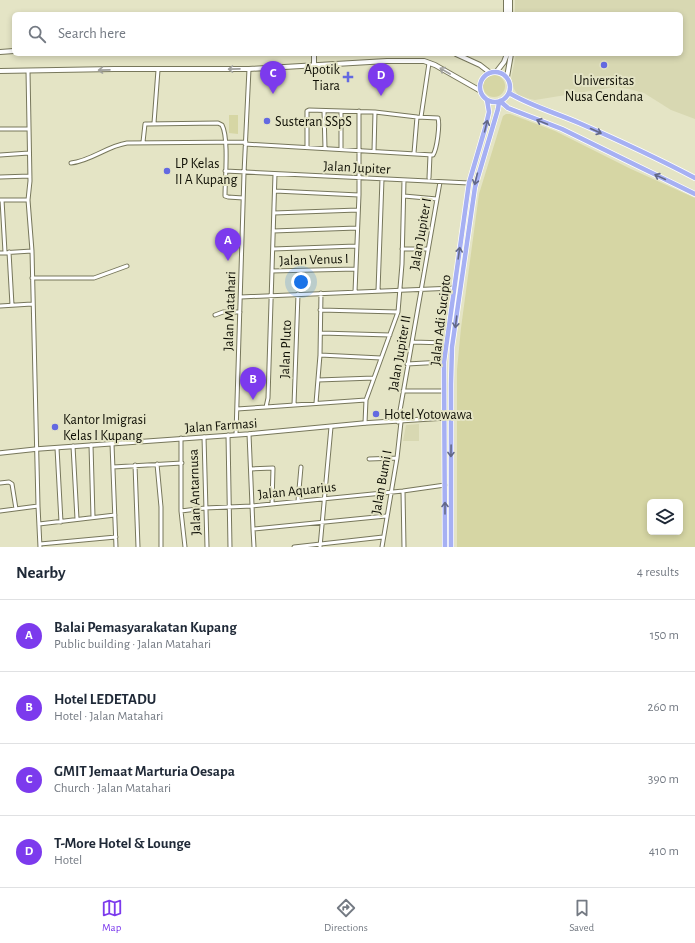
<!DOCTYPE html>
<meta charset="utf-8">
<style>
body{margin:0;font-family:"Alegreya Sans",sans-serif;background:#f6f6f7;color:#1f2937}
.controls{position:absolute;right:12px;bottom:12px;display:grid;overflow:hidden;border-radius:6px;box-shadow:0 2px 6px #0003}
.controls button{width:36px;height:36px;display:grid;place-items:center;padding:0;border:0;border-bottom:1px solid #e0e1e3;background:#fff;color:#1f2937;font:20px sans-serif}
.you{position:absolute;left:301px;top:282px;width:14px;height:14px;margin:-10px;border:3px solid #fff;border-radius:50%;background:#1a73e8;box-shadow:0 0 0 6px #1a73e833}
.badge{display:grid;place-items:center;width:26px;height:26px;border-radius:50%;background:#7c3aed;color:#fff;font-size:13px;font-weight:700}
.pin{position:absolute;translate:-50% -33px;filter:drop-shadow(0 1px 2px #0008)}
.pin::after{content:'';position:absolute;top:21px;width:14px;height:12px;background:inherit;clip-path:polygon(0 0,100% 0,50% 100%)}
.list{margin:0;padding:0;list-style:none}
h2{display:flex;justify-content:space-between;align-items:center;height:52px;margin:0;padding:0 16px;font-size:17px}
h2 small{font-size:13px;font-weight:400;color:#747a83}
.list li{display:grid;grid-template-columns:26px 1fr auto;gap:12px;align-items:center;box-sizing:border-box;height:72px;padding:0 16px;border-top:1px solid #e0e1e3}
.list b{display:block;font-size:15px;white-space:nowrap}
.list p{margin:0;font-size:13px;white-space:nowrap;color:#747a83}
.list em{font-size:13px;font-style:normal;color:#747a83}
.icon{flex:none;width:22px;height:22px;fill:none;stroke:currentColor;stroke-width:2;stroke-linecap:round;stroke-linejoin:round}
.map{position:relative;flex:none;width:695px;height:547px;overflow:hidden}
.search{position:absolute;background:#fff;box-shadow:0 2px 6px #0003;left:12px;right:12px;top:12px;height:44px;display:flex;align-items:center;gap:10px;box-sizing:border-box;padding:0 14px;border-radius:6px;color:#747a83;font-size:15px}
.sheet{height:340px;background:#fff}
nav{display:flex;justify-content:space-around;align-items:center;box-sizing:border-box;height:56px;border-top:1px solid #e0e1e3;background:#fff;font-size:11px;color:#747a83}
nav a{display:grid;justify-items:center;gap:2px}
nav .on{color:#7c3aed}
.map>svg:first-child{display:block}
.built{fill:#d8d8b2}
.green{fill:#d6d6a4;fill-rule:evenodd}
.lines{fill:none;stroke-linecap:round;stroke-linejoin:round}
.minor-casing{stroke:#77775b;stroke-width:5}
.tertiary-casing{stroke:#77775b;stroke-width:5.5}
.secondary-casing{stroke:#77775b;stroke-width:6}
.trunk-casing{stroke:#fff;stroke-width:6}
.minor{stroke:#fff;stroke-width:3}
.tertiary{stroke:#fff;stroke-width:3.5}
.secondary{stroke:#fff;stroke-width:4}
.trunk{stroke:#a6b0f3;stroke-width:4.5}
.oneway{stroke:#9f9f9b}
.oneway2{stroke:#626888}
.poi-dot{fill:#6369e1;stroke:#e4e4c5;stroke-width:1.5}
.labels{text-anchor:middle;stroke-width:4;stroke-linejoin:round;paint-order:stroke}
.poi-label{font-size:14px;fill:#0f0f05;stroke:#e4e4c5;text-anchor:start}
.street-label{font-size:14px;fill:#0f0f05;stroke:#e4e4c5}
</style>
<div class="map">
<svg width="695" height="547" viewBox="0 0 695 547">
<rect width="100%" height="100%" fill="#e4e4c5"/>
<path class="built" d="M515,0H695V119L671,110L644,93L629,89L615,87L535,100L530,99L518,95L514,89L511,79L516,54H681V14H515Z
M419,424V441H403L406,425Z"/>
<path class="green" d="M483 86a11 11 0 1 1 22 0a11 11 0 1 1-22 0Z
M506,114H510L555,131L631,169L695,198V547H457V370L461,328L479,194L503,116ZM650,502H680V532H650Z
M229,115H238V134L229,133Z"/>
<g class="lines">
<g class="minor-casing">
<path id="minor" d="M324,111L325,148
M421,117L429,63
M154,123L158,70
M0,129H28
M143,142L145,124H147L218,123L222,125C229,138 225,179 225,196L228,197L243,198
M245,144L433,155C437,149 440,125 438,118L417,117L414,153
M307,147V111L309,110L375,112L417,117
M341,149V111
M374,151L375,112
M0,155L29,153
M71,163C91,161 107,146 127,143L246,142
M225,171L469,183
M0,177L30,176
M429,178L430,155
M275,191L359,195V111
M404,196L437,199
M0,200H28
M2,200L5,252
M274,213L358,210
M273,231L357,228
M273,249L356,246
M402,249H427
M9,252L12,305
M0,253L32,251
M272,271L356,269
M32,278H94L127,266
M378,291L382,179
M355,292L359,195
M241,297L454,288
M0,306L32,304
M320,310L398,312
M215,315L223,312H240
M321,333L390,335
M412,342L447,343
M320,355L381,358
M407,364L444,362
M318,380L374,378
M403,391H444
M316,403L320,355L321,293
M294,405L298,294
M266,407L366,400L398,312L402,264L404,180
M237,409L266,407L268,398L275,174
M398,422L440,182
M365,423L366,400
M236,434L244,173L249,69
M249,434L253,529
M228,435L230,547
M204,437L207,547
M181,438V511L185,547
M112,444L116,547
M91,445L93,517
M73,446L77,519
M57,448L61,522
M369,459L397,458
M157,464L161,507V547
M135,465L138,547
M113,467L182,463
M251,469L273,468L272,504
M0,483L9,482L12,484L16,509
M403,491L404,547
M298,501L301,467
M38,506L40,547
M0,511L38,506L32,251L28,200L30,181L28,71
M181,511L205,508L252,506L403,491L445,485
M39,524L115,515
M40,544L116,537
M254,547L253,529L386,516
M294,547L383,537
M320,547L331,427
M382,547L397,458L401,422"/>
</g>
<g class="tertiary-casing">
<path id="tertiary" d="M0,453L37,449L249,434L365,423L443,418"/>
</g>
<g class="secondary-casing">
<path id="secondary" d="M506,0V14
M510,0V14
M0,52L14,51
M456,54L480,65L489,72
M314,65V54
M0,71L114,69H249L387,61H424L435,65L479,90
M497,71L504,62L507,54
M507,77L511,54"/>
</g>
<g class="trunk-casing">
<path id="trunk" d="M480 87a15 15 0 1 1 30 0a15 15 0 1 1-30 0Z
M509,93C531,106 556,113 579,123C618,140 657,158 695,178
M500,101L508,108L562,129L695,194
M445,547L444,362L469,183L486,125L489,112L487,100
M451,547V384L452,347L475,187L498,109L499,102"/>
</g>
<use href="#minor" class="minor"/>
<use href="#tertiary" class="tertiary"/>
<use href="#secondary" class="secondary"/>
<use href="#trunk" class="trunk"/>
</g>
<defs><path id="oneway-shaft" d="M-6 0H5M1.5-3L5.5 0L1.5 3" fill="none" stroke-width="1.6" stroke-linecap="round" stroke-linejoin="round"/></defs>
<g class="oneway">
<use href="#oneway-shaft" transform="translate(234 69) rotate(179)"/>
<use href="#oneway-shaft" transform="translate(104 70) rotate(179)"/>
<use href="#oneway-shaft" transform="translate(445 71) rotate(-150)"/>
</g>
<g class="oneway2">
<use href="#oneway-shaft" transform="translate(542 122) rotate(-158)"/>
<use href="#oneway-shaft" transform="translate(486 126) rotate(-76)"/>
<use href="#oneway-shaft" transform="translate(596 131) rotate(24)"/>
<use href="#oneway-shaft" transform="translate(660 177) rotate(-155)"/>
<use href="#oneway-shaft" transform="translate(476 179) rotate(104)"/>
<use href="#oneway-shaft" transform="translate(459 253) rotate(-82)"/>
<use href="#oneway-shaft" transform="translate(456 322) rotate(97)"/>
<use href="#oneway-shaft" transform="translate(451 451) rotate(91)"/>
<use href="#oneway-shaft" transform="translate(445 508) rotate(-90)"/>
</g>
<g class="poi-dot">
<circle cx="604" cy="65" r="4"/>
<path d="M346 71h4v4h4v4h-4v4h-4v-4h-4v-4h4z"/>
<circle cx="267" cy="121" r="4"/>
<circle cx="167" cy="171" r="4"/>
<circle cx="376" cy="414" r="4"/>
<circle cx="55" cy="427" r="4"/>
</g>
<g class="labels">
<g class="poi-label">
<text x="340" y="74" text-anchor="end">Apotik<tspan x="340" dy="16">Tiara</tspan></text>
<text x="604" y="85" text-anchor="middle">Universitas<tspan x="604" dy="16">Nusa Cendana</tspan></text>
<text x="275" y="126">Susteran SSpS</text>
<text x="175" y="168">LP Kelas<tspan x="175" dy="16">II A Kupang</tspan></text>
<text x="384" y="419">Hotel Yotowawa</text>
<text x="63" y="424">Kantor Imigrasi<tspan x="63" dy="16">Kelas I Kupang</tspan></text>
</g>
<g class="street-label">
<text transform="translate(357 167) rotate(3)" y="5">Jalan Jupiter</text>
<text transform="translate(420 234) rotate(-80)" y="5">Jalan Jupiter I</text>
<text transform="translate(314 259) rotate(-2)" y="5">Jalan Venus I</text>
<text transform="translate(229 311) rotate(-88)" y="5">Jalan Matahari</text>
<text transform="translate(440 320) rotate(-83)" y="5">Jalan Adi Sucipto</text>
<text transform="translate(285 349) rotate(-88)" y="5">Jalan Pluto</text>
<text transform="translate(399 353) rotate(-80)" y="5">Jalan Jupiter II</text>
<text transform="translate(221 425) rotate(-4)" y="5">Jalan Farmasi</text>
<text transform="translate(381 482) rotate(-80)" y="5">Jalan Bumi I</text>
<text transform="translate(297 490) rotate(-6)" y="5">Jalan Aquarius</text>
<text transform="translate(194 492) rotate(-92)" y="5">Jalan Antarnusa</text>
</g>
</g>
</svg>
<div class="controls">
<button><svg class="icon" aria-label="layers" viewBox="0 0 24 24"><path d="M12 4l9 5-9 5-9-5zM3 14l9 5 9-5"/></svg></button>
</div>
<div class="you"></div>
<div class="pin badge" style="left:228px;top:261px">A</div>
<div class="pin badge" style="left:253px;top:400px">B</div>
<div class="pin badge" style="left:273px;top:94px">C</div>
<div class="pin badge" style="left:381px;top:96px">D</div>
<div class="search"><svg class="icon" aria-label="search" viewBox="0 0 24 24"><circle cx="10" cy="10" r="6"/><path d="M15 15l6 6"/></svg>Search here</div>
</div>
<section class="sheet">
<h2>Nearby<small>4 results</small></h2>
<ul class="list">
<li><span class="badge">A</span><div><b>Balai Pemasyarakatan Kupang</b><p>Public building · Jalan Matahari</p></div><em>150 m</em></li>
<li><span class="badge">B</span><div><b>Hotel LEDETADU</b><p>Hotel · Jalan Matahari</p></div><em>260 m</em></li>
<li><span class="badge">C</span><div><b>GMIT Jemaat Marturia Oesapa</b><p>Church · Jalan Matahari</p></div><em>390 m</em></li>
<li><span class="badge">D</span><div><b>T-More Hotel &amp; Lounge</b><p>Hotel</p></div><em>410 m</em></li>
</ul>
</section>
<nav>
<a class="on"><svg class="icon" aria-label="map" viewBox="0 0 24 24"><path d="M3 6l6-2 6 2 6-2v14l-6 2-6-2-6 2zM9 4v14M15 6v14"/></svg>Map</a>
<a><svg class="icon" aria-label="directions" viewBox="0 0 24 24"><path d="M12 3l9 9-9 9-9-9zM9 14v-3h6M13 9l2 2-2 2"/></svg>Directions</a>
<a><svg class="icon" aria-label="saved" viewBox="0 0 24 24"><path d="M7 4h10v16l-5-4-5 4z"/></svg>Saved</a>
</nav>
